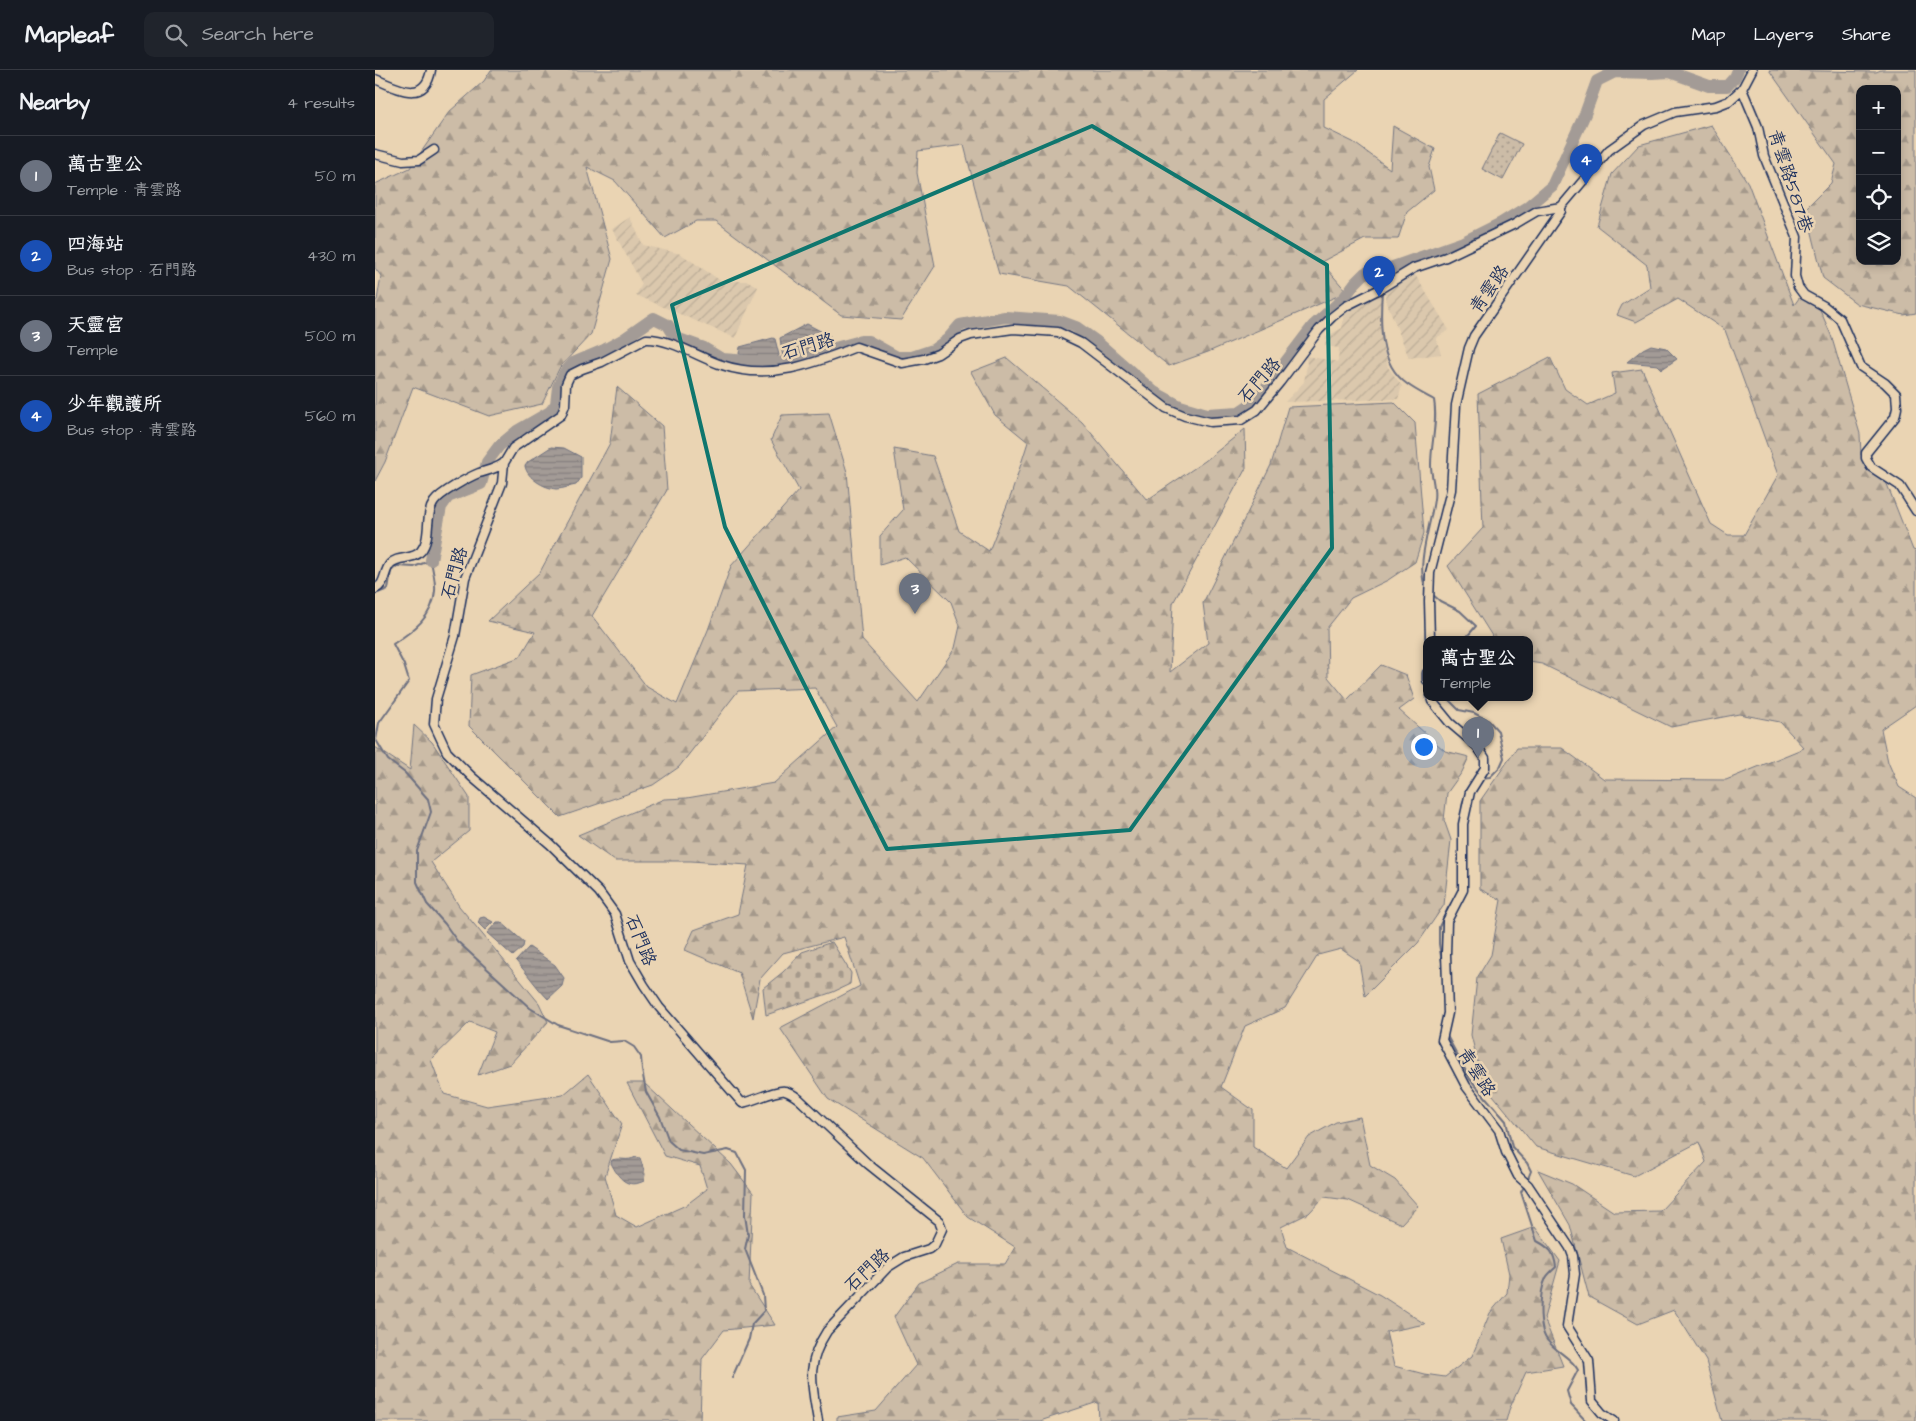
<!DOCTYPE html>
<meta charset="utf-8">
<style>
body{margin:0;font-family:"Architects Daughter","LXGW WenKai TC",sans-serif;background:#20242c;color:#f1f3f6}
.controls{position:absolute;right:15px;top:15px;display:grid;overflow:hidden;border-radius:10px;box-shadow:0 2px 8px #0003}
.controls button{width:45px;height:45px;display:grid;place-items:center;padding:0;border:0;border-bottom:1px solid #363941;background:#171b24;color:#f1f3f6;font:25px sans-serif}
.you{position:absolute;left:1048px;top:676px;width:18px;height:18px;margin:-12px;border:4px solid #fff;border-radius:50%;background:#1a73e8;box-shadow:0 0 0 8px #1a73e833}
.badge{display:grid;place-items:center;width:32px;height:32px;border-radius:50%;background:#919bb2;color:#fff;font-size:16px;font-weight:700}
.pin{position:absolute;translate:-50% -41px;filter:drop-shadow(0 1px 2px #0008)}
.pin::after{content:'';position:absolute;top:26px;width:18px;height:15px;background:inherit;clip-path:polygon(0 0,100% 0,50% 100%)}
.popup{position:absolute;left:1048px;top:566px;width:110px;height:65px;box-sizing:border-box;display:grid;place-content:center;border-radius:10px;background:#171b24;filter:drop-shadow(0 1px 4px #0005);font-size:16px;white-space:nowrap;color:#9ea1a6}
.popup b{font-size:19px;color:#f1f3f6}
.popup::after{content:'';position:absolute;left:50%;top:100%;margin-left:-10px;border:10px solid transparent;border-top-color:#171b24}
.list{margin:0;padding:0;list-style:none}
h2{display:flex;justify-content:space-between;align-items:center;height:65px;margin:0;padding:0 20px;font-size:21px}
h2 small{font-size:16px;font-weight:400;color:#9ea1a6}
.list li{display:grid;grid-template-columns:32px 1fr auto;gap:15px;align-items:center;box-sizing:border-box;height:80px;padding:0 20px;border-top:1px solid #363941}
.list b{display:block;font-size:19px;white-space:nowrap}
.list p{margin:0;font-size:16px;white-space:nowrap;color:#9ea1a6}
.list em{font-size:16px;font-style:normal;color:#9ea1a6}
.icon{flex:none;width:28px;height:28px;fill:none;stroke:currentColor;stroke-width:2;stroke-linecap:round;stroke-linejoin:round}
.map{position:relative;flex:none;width:1541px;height:1351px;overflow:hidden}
header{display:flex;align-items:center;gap:30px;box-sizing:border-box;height:70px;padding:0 25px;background:#171b24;border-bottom:1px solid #363941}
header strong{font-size:24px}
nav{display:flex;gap:28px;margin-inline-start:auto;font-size:18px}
.search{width:350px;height:45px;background:#20242c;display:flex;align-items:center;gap:12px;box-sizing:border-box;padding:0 18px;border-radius:10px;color:#9ea1a6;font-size:19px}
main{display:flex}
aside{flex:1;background:#171b24}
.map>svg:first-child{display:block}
.industrial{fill:url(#industrial-furrows)}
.forest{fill:url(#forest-firs);stroke:#747682;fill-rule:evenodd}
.cemetery{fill:url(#cemetery-stones);stroke:#747682}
.garden{fill:url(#garden-dots);stroke:#747682}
.water{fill:url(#water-rules);stroke:#6d7080}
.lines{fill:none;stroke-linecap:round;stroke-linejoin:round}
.stream{stroke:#6d7080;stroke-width:2}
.river{stroke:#a39b96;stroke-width:12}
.minor-casing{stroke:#1b2f5e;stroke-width:11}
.minor{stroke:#ead4b3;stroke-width:8}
.marked{fill:none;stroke:#0f766e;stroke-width:4;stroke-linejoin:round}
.labels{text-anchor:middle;stroke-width:5;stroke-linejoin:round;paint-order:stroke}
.street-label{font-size:18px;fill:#1b2f5e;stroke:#ead4b3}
</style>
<header>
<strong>Mapleaf</strong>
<div class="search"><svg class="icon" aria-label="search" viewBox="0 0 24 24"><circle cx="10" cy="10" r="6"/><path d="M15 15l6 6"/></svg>Search here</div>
<nav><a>Map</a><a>Layers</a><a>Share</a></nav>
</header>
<main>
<aside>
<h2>Nearby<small>4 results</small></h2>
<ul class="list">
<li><span class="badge" style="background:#6b7280">1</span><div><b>萬古聖公</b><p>Temple · 青雲路</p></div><em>50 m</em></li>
<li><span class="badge" style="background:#1a4fb4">2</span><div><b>四海站</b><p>Bus stop · 石門路</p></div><em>430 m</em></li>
<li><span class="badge" style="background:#6b7280">3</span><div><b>天靈宮</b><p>Temple</p></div><em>500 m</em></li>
<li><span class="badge" style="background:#1a4fb4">4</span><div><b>少年觀護所</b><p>Bus stop · 青雲路</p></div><em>560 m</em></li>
</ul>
</aside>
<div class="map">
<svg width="1541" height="1351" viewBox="0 0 1541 1351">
<defs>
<pattern id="industrial-furrows" width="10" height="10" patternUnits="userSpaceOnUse" patternTransform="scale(1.25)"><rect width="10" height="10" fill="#dbc8ad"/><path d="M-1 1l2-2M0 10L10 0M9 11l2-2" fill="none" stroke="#bbac97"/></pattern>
<pattern id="forest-firs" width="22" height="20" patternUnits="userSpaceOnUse" patternTransform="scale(1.25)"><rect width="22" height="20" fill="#ccbca7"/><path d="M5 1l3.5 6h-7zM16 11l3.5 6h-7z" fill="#a5998b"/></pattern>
<pattern id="cemetery-stones" width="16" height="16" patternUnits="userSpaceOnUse" patternTransform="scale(1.25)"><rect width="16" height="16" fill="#ccbca7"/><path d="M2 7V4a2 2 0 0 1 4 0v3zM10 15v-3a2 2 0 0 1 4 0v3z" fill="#a5998b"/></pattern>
<pattern id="garden-dots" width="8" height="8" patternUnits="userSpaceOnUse" patternTransform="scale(1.25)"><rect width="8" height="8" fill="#ccbca7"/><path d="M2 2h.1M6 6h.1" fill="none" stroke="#a5998b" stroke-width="1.8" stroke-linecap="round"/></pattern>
<pattern id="water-rules" width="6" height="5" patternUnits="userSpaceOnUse" patternTransform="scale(1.25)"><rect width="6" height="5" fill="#a39b96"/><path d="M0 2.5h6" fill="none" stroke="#847f7e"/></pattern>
</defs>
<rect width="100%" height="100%" fill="#ead4b3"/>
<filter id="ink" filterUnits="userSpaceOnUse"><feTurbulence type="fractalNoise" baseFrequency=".02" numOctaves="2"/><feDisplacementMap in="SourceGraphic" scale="10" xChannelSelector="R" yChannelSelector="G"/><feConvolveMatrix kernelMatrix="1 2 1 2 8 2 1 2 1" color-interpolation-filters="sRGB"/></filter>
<g filter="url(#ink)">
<path class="industrial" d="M255,147L268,175L306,184L346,211H373L383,217L360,268L261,225L267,214L237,159Z
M1039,203L1074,260L1061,268L1066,284L1034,288L1010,228L1011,218Z
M1006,221L1007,271L1013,297L1027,316L1023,329L910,332L929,312L932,295L931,286L963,292L964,278L950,276L951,267L967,258L970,241Z"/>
<path class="forest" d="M116,0H983L949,29V58L978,72L1015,99L1018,56L1060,79L1054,97L1059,120L1032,142L1023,169H990L946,192L972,222L833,282L794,296L694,216L624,204L608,150L589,75L543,81L542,103L560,196L526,250L466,245L341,151H321L290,168L240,111L212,97L237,189L216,264L185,297L167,334L114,346L38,317L10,392L0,411V231L2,230L6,206L0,198V114L35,98L74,42L109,11Z
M1394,0L1501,2L1506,0H1541V243L1529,245L1482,234L1448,208L1431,138L1456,113L1461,94ZM1485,19H1522V191H1485Z
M1336,55L1373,113L1419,235L1430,220L1443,235L1456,265L1485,364L1486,385L1506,399L1538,480L1541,481V635L1506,659L1513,692L1524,717L1541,728V1351H1347L1331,1291L1299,1240L1263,1254L1214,1227L1195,1155L1163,1100L1197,1114L1239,1142L1285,1141L1331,1092L1324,1072L1259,1106L1161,1077L1108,1013L1096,965L1102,908L1116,885L1126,830L1105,819V731L1142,678H1187L1229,709L1351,710L1429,678L1405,652L1364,644L1296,657L1167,594L1154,592V569H1114L1117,566L1073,496L1108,458L1103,324L1175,287L1190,319L1213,335L1240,323L1237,303L1267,299L1336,454L1353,465H1369L1403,405L1350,260L1303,229L1261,252L1242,245L1247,235L1275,217L1272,195L1222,156L1237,104L1264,75Z
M632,288L707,352L772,430L830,391L870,359L871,398L798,533L795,602L833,573L828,533L896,395L913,337L1019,332L1040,353L1049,463L1040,492L1013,510L976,528L952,558L953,607L972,630L1006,595L1031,605L1039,629L1024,640L1070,681L1094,687L1087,702L1072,723L1069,750L1076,770L1069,835L1043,873L990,926L984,891L966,879L943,885L910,938L870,956L846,1017L878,1040V1077L911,1098L934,1067L961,1052L985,1047L995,1095L1020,1110L1043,1136L1026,1154L973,1130L949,1127L934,1143L906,1157L912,1177L1005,1225L1050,1254L1011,1262L1019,1296L1049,1304L1070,1307L1097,1286L1115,1243L1132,1223L1134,1204L1126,1169L1160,1157L1185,1191L1169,1248L1188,1296L1151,1302L1134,1340L1131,1351H724L723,1332L665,1351H462V1347L501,1341L541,1295L519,1247L544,1213L583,1194H630L640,1177L593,1147L548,1088L453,1029L405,958L485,916L469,867L408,883L385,909L378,948L364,903L310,880L319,860L363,844L373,795L316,791H240L203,765L289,729L312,728L399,713L462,657L440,618L363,621L304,697L278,715L185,747L94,656L96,605L145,587L160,562L113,551L165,502L235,373L242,317L287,356L292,420L217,546L272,617L302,634L333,560L356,496L424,420L396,370L407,345L454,343L472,402L487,570L543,632L580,578L585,556L576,532L530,487L505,495V466L528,440L519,379L558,386L584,461L614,481L636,425L653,372L620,345L596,302Z
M39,655L57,672L94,727V761L56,792L84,836L164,933L173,952L135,994L103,1005L120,962L95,952L56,990L69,1024L112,1036L188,1025L213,1004L247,1054L230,1106L241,1145L262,1157L311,1135L332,1119L325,1096L290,1086L252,1013H269L356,1094L378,1123L374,1215L400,1255L349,1260L327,1289L325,1351H0V677L35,700Z"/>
<path class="cemetery" d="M457,872L476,903L475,914L458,922L391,945L388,918L408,902L427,882Z"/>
<path class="garden" d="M1125,63L1147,74L1128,110L1107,99Z"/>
<path class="water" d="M432,254L455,266L453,272C439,281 425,287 408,288L405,268Z
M398,268L400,269L404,285L402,288L393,290L364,284L365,277Z
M1276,275L1291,278L1302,289L1287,299L1283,295L1252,292L1268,279Z
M176,377L189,378L206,387V408L201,415C195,416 188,419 181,419C169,418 152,408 150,396L153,392Z
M109,847L118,852L110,860L103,853L105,848Z
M122,852H126L149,872L148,877L138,886L112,863Z
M154,877L180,895L189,908L187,916L173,929C161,917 153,904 141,891Z
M261,1087L265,1088L270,1104L269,1111C252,1119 244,1109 236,1093L237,1090C247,1087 251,1092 261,1087Z"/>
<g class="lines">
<path class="stream" d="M1007,215L1008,199
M1007,220C1005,252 1003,293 1032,314C1040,320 1050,325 1059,330C1063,352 1056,372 1056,395C1056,406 1061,418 1059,429C1056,456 1040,495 1051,519
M0,524L13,519L16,501L22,496L39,497L56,490C57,499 61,511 60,521C58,547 38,561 18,574L29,595L34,611L4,653L1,670L13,690L30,703L53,729L56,742L42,781V812L52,834L70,854L82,871L155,938L183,955L235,972L249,971L259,977L266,987L267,1000L271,1022L285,1047L294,1071L304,1080L328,1085L353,1080L362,1083L371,1100L370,1145L373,1165L370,1179L388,1225L389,1241L377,1254L374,1269L357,1308
M1057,524L1065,531L1085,541L1101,556L1090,569
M1071,627L1084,640L1099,643L1114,651L1123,661L1129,688L1125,697L1115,707L1106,708
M1087,744L1088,732L1091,725
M1068,898L1064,874V857L1073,838L1084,821V774
M1071,964L1095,1009L1131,1051L1137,1077L1152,1093L1156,1101L1152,1111
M1150,1115L1146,1122L1162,1171C1175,1178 1179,1182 1181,1197C1178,1200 1173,1204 1171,1208C1164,1222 1163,1258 1172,1270C1181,1282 1196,1287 1203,1300L1192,1321L1196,1335L1211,1351"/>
<path class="river" d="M56,490L66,437L73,427L106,414L112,392L124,376L142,361L175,342L181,334L183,317L190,302L198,293L229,280L249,269L279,248L293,255L301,268L329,278L347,289L402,293L433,289L456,279L486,271H493L522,287H537L558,280L573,269L585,255L630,247L685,251L701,257L722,272L779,322L805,336L832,344L864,342L876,334L890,319L938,256L969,228L980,213L990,203L1018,197L1086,173L1126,153L1152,137L1177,116L1210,44L1222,11L1240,2L1277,3L1295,2L1334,16H1352L1360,7L1363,0"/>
<g class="minor-casing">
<path id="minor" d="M0,9C22,18 50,35 56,0
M1367,19L1383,57L1389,86L1422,167L1420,206L1423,217L1429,225L1449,236L1465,249L1486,297L1510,313L1521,324L1522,338L1520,347L1491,383V388L1496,397L1525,416L1541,441
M0,84L28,91L44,90L59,80
M0,519C11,514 8,503 15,494C23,485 38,491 46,481C57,467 49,446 59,432C65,423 94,407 104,403C114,400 121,399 129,393
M1055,569L1054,531L1055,503L1076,420L1081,335L1094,278L1099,266L1186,141V137L1234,80L1269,55L1300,42L1341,36L1354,31L1367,19L1377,0
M1052,603V610
M1056,627L1057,631L1075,653L1102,676L1110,688V698L1095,722L1088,754V820L1072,851L1071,884L1073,943L1067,970L1091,1016L1124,1060L1131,1082L1143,1106L1153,1115L1195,1178L1198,1186L1200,1204L1192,1256L1214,1291L1217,1331L1227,1343L1239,1351
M443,1351C437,1314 430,1295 452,1261L513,1197L529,1187L554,1179L560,1174L567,1159L564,1151L493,1094L424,1029C420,1026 415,1022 410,1021C403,1019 378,1031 367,1033L284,937L269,915L255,891L240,844L224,822L175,774L97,707L72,682L59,654L61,629L80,566L90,508L127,413L129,393L138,378L186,345L190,335L191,314L195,305L207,299L227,292L271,269C295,268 325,288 347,295C394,311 438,294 481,277L527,293L549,289L563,284L585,269L596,265L638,259L683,262L706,273L791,338L810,346L835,352L866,350L882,340L905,312L944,260L957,247L971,236L1003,220L1039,198L1071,187L1140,154L1162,141L1186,137"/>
</g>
<use href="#minor" class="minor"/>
</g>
</g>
<path class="marked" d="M717,56L952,195L957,478L755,760L512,779L350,457L297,235Z"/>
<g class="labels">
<g class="street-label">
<text transform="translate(1416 111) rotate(72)" y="6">青雲路587巷</text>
<text transform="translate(1114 219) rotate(-55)" y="6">青雲路</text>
<text transform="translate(433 276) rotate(-16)" y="6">石門路</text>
<text transform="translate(884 310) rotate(-48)" y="6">石門路</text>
<text transform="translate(79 503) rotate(-74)" y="6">石門路</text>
<text transform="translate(266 870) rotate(68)" y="6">石門路</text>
<text transform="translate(1102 1002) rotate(58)" y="6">青雲路</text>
<text transform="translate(492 1200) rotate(-43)" y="6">石門路</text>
</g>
</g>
</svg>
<div class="controls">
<button>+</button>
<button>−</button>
<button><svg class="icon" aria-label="locate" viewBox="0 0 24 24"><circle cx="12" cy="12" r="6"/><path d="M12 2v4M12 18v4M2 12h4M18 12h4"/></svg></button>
<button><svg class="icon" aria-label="layers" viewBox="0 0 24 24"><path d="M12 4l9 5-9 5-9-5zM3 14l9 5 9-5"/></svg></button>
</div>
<div class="you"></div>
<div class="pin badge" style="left:1103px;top:688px;background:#6b7280">1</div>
<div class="popup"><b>萬古聖公</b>Temple</div>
<div class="pin badge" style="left:1004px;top:227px;background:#1a4fb4">2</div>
<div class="pin badge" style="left:540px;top:544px;background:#6b7280">3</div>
<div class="pin badge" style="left:1211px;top:115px;background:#1a4fb4">4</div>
</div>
</main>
